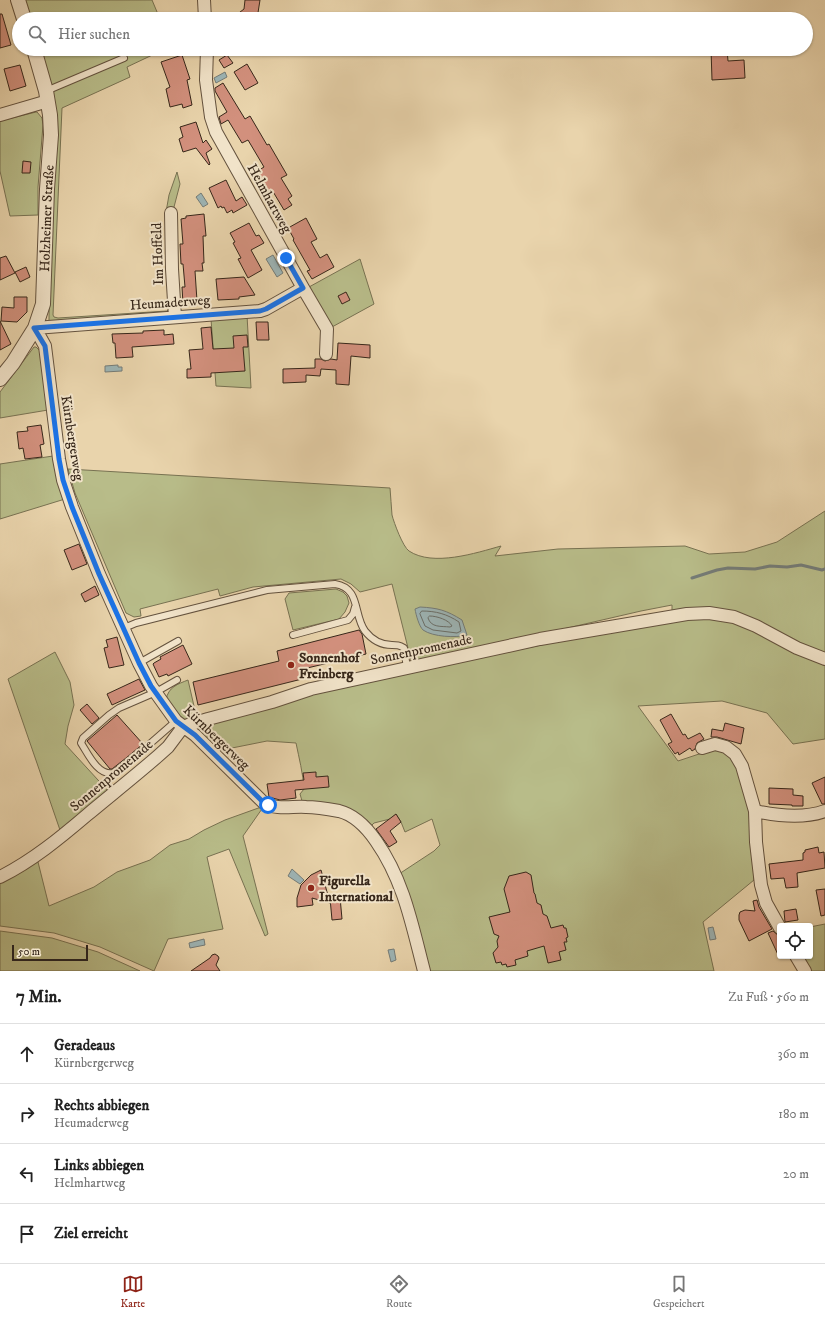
<!DOCTYPE html>
<html lang="de">
<meta charset="utf-8">
<style>
body{margin:0;font-family:"IM FELL DW Pica",serif;background:#f2f2f2;color:#222}
.controls{position:absolute;right:12px;bottom:12px;display:grid;overflow:hidden;border-radius:4px;box-shadow:0 1px 3px #0004}
.controls button{width:36px;height:36px;display:grid;place-items:center;padding:0;border:0;border-bottom:1px solid #e0e0e0;background:#fff;color:#222;font:20px sans-serif}
.scale{position:absolute;left:12px;bottom:10px;width:76px;box-sizing:border-box;padding-left:4px;border:2px solid #37271a;border-top:0;font-size:11px;line-height:14px;white-space:nowrap;color:#37271a;-webkit-text-stroke:3px #f1e3c9;paint-order:stroke}
.stop{position:absolute;width:12px;height:12px;margin:-9px;border:3px solid #1a73e8;border-radius:50%;background:#fff}
.stop.end{background:#1a73e8;border-color:#fff;box-shadow:0 1px 4px #0008}
.list{margin:0;padding:0;list-style:none}
h2{display:flex;justify-content:space-between;align-items:center;height:52px;margin:0;padding:0 16px;font-size:17px}
h2 small{font-size:13px;font-weight:400;color:#767676}
.list li{display:grid;grid-template-columns:26px 1fr auto;gap:12px;align-items:center;box-sizing:border-box;height:60px;padding:0 16px;border-top:1px solid #e0e0e0}
.list b{display:block;font-size:15px;white-space:nowrap}
.list p{margin:0;font-size:13px;white-space:nowrap;color:#767676}
.list em{font-size:13px;font-style:normal;color:#767676}
.icon{flex:none;width:22px;height:22px;fill:none;stroke:currentColor;stroke-width:2;stroke-linecap:round;stroke-linejoin:round}
.map{position:relative;flex:none;width:825px;height:971px;overflow:hidden}
.search{position:absolute;background:#fff;box-shadow:0 1px 3px #0004;left:12px;right:12px;top:12px;height:44px;display:flex;align-items:center;gap:10px;box-sizing:border-box;padding:0 14px;border-radius:22px;color:#767676;font-size:15px}
.sheet{height:292px;background:#fff}
nav{display:flex;justify-content:space-around;align-items:center;box-sizing:border-box;height:56px;border-top:1px solid #e0e0e0;background:#fff;font-size:11px;color:#767676}
nav a{display:grid;justify-items:center;gap:2px}
nav .on{color:#8f2418}
.map>svg:first-child{display:block}
.green{fill:#b8bc89;stroke:#787252}
.water{fill:#9db5b6;stroke:#747c78}
.lines{fill:none;stroke-linecap:round;stroke-linejoin:round}
.shore{stroke:#6a6e68;stroke-width:1}
.stream{stroke:#747c78;stroke-width:3}
.building{fill:#d2907d;stroke:#37271a}
.service-casing{stroke:#64523e;stroke-width:8}
.minor-casing{stroke:#64523e;stroke-width:14}
.tertiary-casing{stroke:#64523e;stroke-width:16}
.service{stroke:#f1e3c9;stroke-width:6}
.minor{stroke:#f1e3c9;stroke-width:12}
.tertiary{stroke:#f1e3c9;stroke-width:14}
.route{stroke:#1a73e8;stroke-width:5}
.poi-dot{fill:#8f2418;stroke:#f1e3c9;stroke-width:1.5}
.labels{text-anchor:middle;stroke-width:4;stroke-linejoin:round;paint-order:stroke}
.street-label{font-size:14px;fill:#37271a;stroke:#f1e3c9}
.poi-label{font-size:14px;font-weight:bold;fill:#37271a;stroke:#f1e3c9;text-anchor:start}
</style>
<div class="map">
<svg width="825" height="971" viewBox="0 0 825 971">
<rect width="100%" height="100%" fill="#e9d4ac"/>
<filter id="stains"><feTurbulence type="fractalNoise" baseFrequency=".005" numOctaves="4"/><feColorMatrix values="0 0 0 0 .2 0 0 0 0 .09 0 0 0 0 .02 0 0 0 .5 -.17"/></filter>
<radialGradient id="worn" r=".72"><stop offset=".6" stop-color="#630" stop-opacity="0"/><stop offset="1" stop-color="#630" stop-opacity=".3"/></radialGradient>
<path class="green" d="M23,0H152L160,19H29Z
M39,49H165L127,67L130,77L62,108L53,315L54,317L58,318L167,311L169,309L166,212L169,195L177,172L180,184L174,207L170,312L51,322L49,321V317L51,195Z
M36,112H37L42,118L43,125L38,187V215L10,216L0,171V121Z
M360,259L374,304L332,327L309,287Z
M247,315L251,388L216,386L211,319Z
M34,347H36L40,351L48,410L0,418V392Z
M53,456L65,499L0,519V464Z
M68,469L390,488C391,497 391,506 392,515C394,523 403,547 409,551C433,567 476,553 501,546L495,556L558,549L685,546L709,554L745,552L777,542L825,511V739L793,744L767,713L722,701L638,706L678,761L717,748L736,760L751,811L754,880L703,922L714,971H428L399,874L434,851L440,845L432,819L405,832L401,822L396,814L390,819L374,823L372,825V829L302,801L300,794L304,789C303,773 299,758 296,743L267,741L217,751L193,730L285,701L428,667L532,647L672,617V605L641,611L412,664L392,584L360,592L351,584L341,579L253,587L220,596L218,589L140,609L141,616L134,617L126,613L75,493Z
M336,589L343,592L347,596L349,603L345,612L339,619L293,630L285,599L289,593Z
M55,652L70,682L74,705L68,726L65,744L109,792L61,833L8,679Z
M188,680L197,719L188,722L182,720L166,700C168,687 178,684 188,680Z
M264,806L243,836L268,934L265,936L229,849L207,857L223,929L168,939L154,971L100,947L54,933L0,926V880L37,858L49,906L94,887L117,872L150,860L170,845L189,839L204,830L225,820Z
M825,924V971H808L799,956H810V927Z
M0,931L52,938L98,952L140,971H0Z"/>
<path class="water" d="M225,72L227,77L216,83L214,78Z
M201,193L208,204L203,207L196,197Z
M273,255L283,273L277,277L266,259Z
M118,365V367H122V371L105,372V366Z
M420,607C438,608 446,610 462,620L467,635C456,638 433,637 423,630C419,626 416,615 415,609Z
M292,869L304,880L300,884L288,876Z
M713,927L716,939L710,940L708,928Z
M204,939L205,945L190,948L189,943Z
M394,949L396,960L391,962L388,950Z"/>
<g class="lines">
<path class="shore" d="M422,611C436,611 447,614 459,622L461,631L457,633L433,630L425,626L420,614Z
M430,616C437,616 449,620 452,626L450,627C441,626 431,628 428,618Z"/>
<path class="stream" d="M692,578L717,570L728,568L755,569L770,566L787,567L801,565L822,570L825,569"/>
</g>
<path class="building" d="M245,0H260L257,19H231L244,9Z
M0,14H2L11,45L0,48Z
M711,49H727L728,61L744,60L745,78L712,80Z
M182,55L190,79L187,80L192,105L183,108L182,104L170,107L166,89L170,87L161,62Z
M227,55L233,63L224,68L219,60Z
M247,64L258,83L245,90L234,72Z
M20,65L26,86L10,91L4,69Z
M223,83L245,119L250,116L267,145L269,144L287,175L281,178L292,196L288,199L292,205L284,210L272,190L268,192L256,172L264,167L248,140L242,143L228,120L221,124L219,117L227,112L215,91V88Z
M196,122L203,143L206,140L212,149L206,153L210,164L209,165L196,148L183,152L179,139L183,137L180,127Z
M23,161L31,162L30,173H22Z
M226,180L236,201L242,197L247,205L233,213L232,210L227,213L224,207L222,208L221,206L218,208L209,188Z
M204,214L206,236H203L204,263H202L203,271H195L197,301L183,304L182,287H185L183,264H181L180,244H183L181,219L186,218V216Z
M306,218L317,239L311,242L320,258L327,254L334,267L312,279L307,271L310,270L293,240L294,239L288,228Z
M249,223L256,236L259,235L264,243L251,250L262,270L248,278L238,259L241,258L233,243L235,242L230,233Z
M6,256L15,273L0,280V258Z
M26,267L30,277L20,282L15,272Z
M244,277L255,295L239,297V299L218,300L216,279Z
M346,292L350,300L342,304L338,296Z
M14,297H27V312L17,322L1,321L2,307L14,308Z
M0,321L11,344L0,350Z
M256,322H268L269,340H257Z
M211,327L213,349L234,348L233,336L247,335L248,347H243L245,371L211,373V377L187,378V369H191L189,350L203,349L201,328Z
M164,330V335L173,334L174,344L132,347L133,357L116,358L115,343H113L112,334L143,333V331Z
M338,343L370,345V358L351,356L349,385L336,384V370L321,369L320,376L306,375V382L283,383V369L315,368V359H321L325,361L331,359L337,360Z
M41,425L44,444L40,445L42,457L25,459L23,448L19,449L17,432L28,431L27,427Z
M79,544L87,564L72,570L64,550Z
M95,586L99,595L85,602L81,594Z
M359,630L362,634L366,654L303,669L306,678L198,705L193,682L279,661L277,651Z
M117,637L124,665L109,668L104,648L108,647L106,640Z
M183,645L192,664L168,676L167,674L159,677L153,664L154,663L161,659L160,657Z
M139,679L145,690L112,705L107,694Z
M87,704L99,718L92,724L80,710Z
M671,714L683,735L685,734L688,739L700,733L704,739L697,743L695,749L692,751L690,748L679,755L678,752L675,754L668,744L672,742L660,720Z
M117,715L143,744L126,758L112,769H110L87,741Z
M725,723L744,728L741,744L717,737H711L712,729L723,731Z
M316,772V777L328,776L329,787L295,790L296,798L280,800L269,797L267,784L304,780L303,773Z
M825,777V804H822L812,783Z
M769,788L793,789V795L803,796V806H792V805L769,804Z
M396,814L401,822L390,831L397,842L389,847L376,829Z
M818,847L819,853L824,852L825,868L797,873L798,887L786,888L784,878L771,879L769,864L803,860V853L805,852V850Z
M321,870L330,903L312,898L313,905L297,907V898L301,885L311,875Z
M526,872L531,875L534,893L535,894L537,903L541,905L543,914L547,916L551,928L563,925L564,928H566L568,937L566,938L567,942H564L566,950L559,952L561,960L548,963L544,946L527,951L528,956L515,960L516,965L507,967L506,964L502,965L501,962L496,963L493,953L498,947L497,941L499,936L494,934L489,917L510,912L504,889L509,876Z
M825,889V915L821,916L816,890Z
M340,897L342,919L332,920L330,898Z
M757,900L759,907L772,929L749,941L739,920V915L740,912L745,910L755,911L753,901Z
M796,909L798,920L785,922L784,911Z
M773,931L778,935L780,939V959L768,933Z
M215,954L218,956L219,958L216,965L220,971H191L210,958L212,955Z"/>
<g class="lines">
<g class="service-casing">
<path id="service" d="M46,91L124,58
M124,628L136,623L267,590L335,584C361,588 353,615 365,631C372,640 381,645 392,645C397,645 399,645 404,648L407,668
M293,635L348,620L353,614L355,607
M139,663L178,641
M176,721L129,762L113,773C98,776 88,754 81,743L83,738L109,715L119,708L156,692L177,680"/>
</g>
<g class="minor-casing">
<path id="minor" d="M204,0L205,19
M207,49L206,80L211,117L216,132L303,288L327,329L326,354
M0,115L48,101
M171,213L172,269L175,317
M303,288L266,309L260,311L35,328L45,346L59,459L63,480L72,507L99,574L139,663L151,686L176,721L195,735L264,803C276,810 293,806 306,807C317,807 328,809 339,811C355,815 367,828 376,841C404,881 412,925 424,971
M702,748L715,744L726,747L735,754L742,766L755,811L756,842L761,885L766,903L780,928
M755,811C778,816 803,819 825,811
M0,877C32,861 60,838 87,815C111,795 135,776 158,756L168,747L180,731L188,725L208,719L272,702L311,689L540,639L687,614L709,613L734,617L756,626L797,648L825,659
M796,956L805,971"/>
</g>
<g class="tertiary-casing">
<g id="tertiary">
<path d="M18,0L24,19"/>
<path id="s1" d="M0,379L13,363L35,328L43,304L47,189L51,135L50,115L46,91L34,49"/>
</g>
</g>
<use href="#service" class="service"/>
<use href="#minor" class="minor"/>
<use href="#tertiary" class="tertiary"/>
</g>
<g class="lines">
<path class="route" d="M268,805L261,800L195,735L176,721L151,686L139,663L99,574L72,507L63,480L59,459L45,346L34,328L260,311L266,309L303,288L286,258"/>
</g>
<g class="poi-dot">
<circle cx="291" cy="665" r="4"/>
<circle cx="311" cy="888" r="4"/>
</g>
<g class="labels">
<g class="street-label">
<text transform="translate(270 198) rotate(61)" y="5">Helmhartweg</text>
<text dy="5" stroke="none"><textPath href="#s1" startOffset="173">Holzheimer Straße</textPath></text>
<text transform="translate(157 254) rotate(-92)" y="5">Im Hoffeld</text>
<text transform="translate(170 302) rotate(-4)" y="5">Heumaderweg</text>
<text transform="translate(73 438) rotate(81)" y="5">Kürnbergerweg</text>
<text transform="translate(421 649) rotate(-12)" y="5">Sonnenpromenade</text>
<text transform="translate(217 737) rotate(44)" y="5">Kürnbergerweg</text>
<text transform="translate(111 775) rotate(-40)" y="5">Sonnenpromenade</text>
</g>
<g class="poi-label">
<text x="299" y="662">Sonnenhof<tspan x="299" dy="16">Freinberg</tspan></text>
<text x="319" y="885">Figurella<tspan x="319" dy="16">International</tspan></text>
</g>
</g>
<rect width="100%" height="100%" filter="url(#stains)"/>
<rect width="100%" height="100%" fill="url(#worn)"/>
</svg>
<div class="controls">
<button><svg class="icon" aria-label="locate" viewBox="0 0 24 24"><circle cx="12" cy="12" r="6"/><path d="M12 2v4M12 18v4M2 12h4M18 12h4"/></svg></button>
</div>
<div class="scale">50 m</div>
<div class="stop" style="left:268px;top:805px"></div>
<div class="stop end" style="left:286px;top:258px"></div>
<div class="search"><svg class="icon" aria-label="search" viewBox="0 0 24 24"><circle cx="10" cy="10" r="6"/><path d="M15 15l6 6"/></svg>Hier suchen</div>
</div>
<section class="sheet">
<h2>7 Min.<small>Zu Fuß · 560 m</small></h2>
<ul class="list">
<li><svg class="icon" aria-label="ahead" viewBox="0 0 24 24"><path d="M12 20V5M6 11l6-6 6 6"/></svg><div><b>Geradeaus</b><p>Kürnbergerweg</p></div><em>360 m</em></li>
<li><svg class="icon" aria-label="right" viewBox="0 0 24 24"><path d="M7 20v-9h11M14 6l5 5-5 5"/></svg><div><b>Rechts abbiegen</b><p>Heumaderweg</p></div><em>180 m</em></li>
<li><svg class="icon" aria-label="left" viewBox="0 0 24 24"><path d="M17 20v-9H6M10 6l-5 5 5 5"/></svg><div><b>Links abbiegen</b><p>Helmhartweg</p></div><em>20 m</em></li>
<li><svg class="icon" aria-label="arrive" viewBox="0 0 24 24"><path d="M6 21V4h12l-3 4 3 4H6"/></svg><div><b>Ziel erreicht</b></div></li>
</ul>
</section>
<nav>
<a class="on"><svg class="icon" aria-label="map" viewBox="0 0 24 24"><path d="M3 6l6-2 6 2 6-2v14l-6 2-6-2-6 2zM9 4v14M15 6v14"/></svg>Karte</a>
<a><svg class="icon" aria-label="directions" viewBox="0 0 24 24"><path d="M12 3l9 9-9 9-9-9zM9 14v-3h6M13 9l2 2-2 2"/></svg>Route</a>
<a><svg class="icon" aria-label="saved" viewBox="0 0 24 24"><path d="M7 4h10v16l-5-4-5 4z"/></svg>Gespeichert</a>
</nav>
